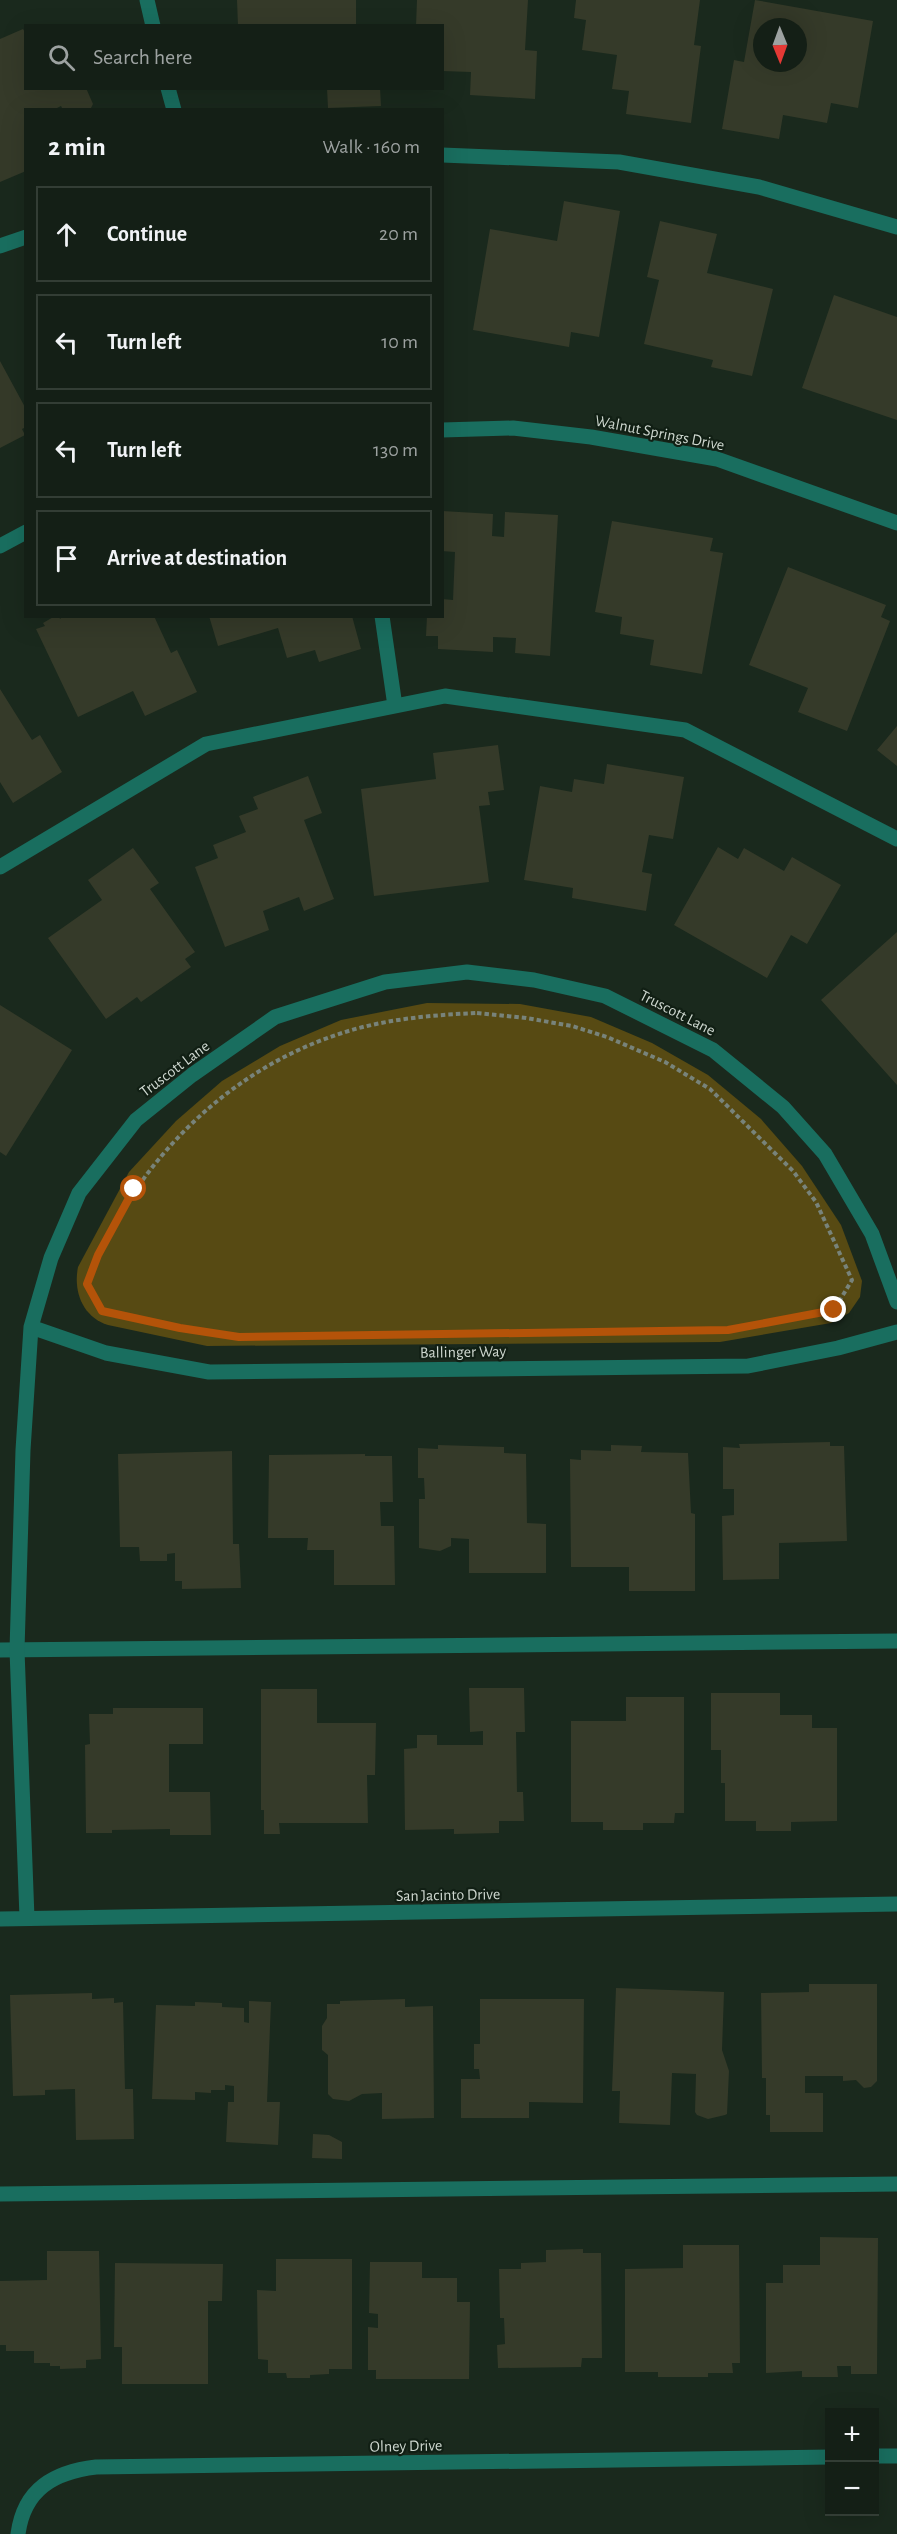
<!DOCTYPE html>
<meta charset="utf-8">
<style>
body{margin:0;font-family:"Alegreya Sans",sans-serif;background:#212c23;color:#f1f3f6}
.controls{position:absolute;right:18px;bottom:18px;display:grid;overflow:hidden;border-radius:0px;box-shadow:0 6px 24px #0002}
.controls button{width:54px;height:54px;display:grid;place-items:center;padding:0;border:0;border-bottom:2px solid #333d35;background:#141f16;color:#f1f3f6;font:30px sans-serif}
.compass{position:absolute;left:753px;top:18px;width:54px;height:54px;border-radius:50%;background:#141f16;box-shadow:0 6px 24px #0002;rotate:179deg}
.stop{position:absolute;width:18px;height:18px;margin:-14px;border:4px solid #b45309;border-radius:50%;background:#fff}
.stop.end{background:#b45309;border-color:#fff;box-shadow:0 2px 6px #0008}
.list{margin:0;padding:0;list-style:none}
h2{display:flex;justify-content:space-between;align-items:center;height:78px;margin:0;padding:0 24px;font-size:26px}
h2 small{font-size:20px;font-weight:400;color:#9da2a1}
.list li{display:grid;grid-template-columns:39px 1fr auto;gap:18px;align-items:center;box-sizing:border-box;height:96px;margin:0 12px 12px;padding:0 12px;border:2px solid #333d35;border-radius:0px}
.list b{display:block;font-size:22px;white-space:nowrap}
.list em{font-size:20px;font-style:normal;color:#9da2a1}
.icon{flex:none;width:33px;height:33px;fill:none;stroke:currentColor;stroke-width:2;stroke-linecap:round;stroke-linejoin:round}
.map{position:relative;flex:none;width:897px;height:2534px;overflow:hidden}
.search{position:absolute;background:#141f16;box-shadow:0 6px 24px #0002;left:24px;top:24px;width:420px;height:66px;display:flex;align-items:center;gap:15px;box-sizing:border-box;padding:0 21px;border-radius:0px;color:#9da2a1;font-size:22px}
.panel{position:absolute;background:#141f16;box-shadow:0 6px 24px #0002;left:24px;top:108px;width:420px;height:510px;border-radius:0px}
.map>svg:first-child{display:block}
.green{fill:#574a13}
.building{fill:#353a29;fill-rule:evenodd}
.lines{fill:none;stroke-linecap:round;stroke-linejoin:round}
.path{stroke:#78837a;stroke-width:4;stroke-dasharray:4.5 3;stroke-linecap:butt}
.service{stroke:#196e5f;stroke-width:15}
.minor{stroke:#196e5f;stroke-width:15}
.route{stroke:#b45309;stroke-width:8}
.labels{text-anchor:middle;stroke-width:4.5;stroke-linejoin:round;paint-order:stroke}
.street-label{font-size:16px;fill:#ced7cf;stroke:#111f14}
</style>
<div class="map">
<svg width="897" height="2534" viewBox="0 0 897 2534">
<rect width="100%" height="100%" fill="#1a291d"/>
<path class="green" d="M427,1003L520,1004L591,1017L652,1043L708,1075L761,1119L802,1166L841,1225L862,1281L860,1297L849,1313L831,1323L720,1342L207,1346L108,1325C83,1317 73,1292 78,1267L129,1172L176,1121L222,1081L280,1046L341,1020Z"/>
<path class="building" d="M237,0H356V26H238Z
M417,0H528L525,50L537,51L535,99L470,95L471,72L442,71V26H416Z
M576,0H700L694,45L701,46L691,123L626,114L629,91L612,89L617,55L582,50L586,20L574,18Z
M755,0L873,21L858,108L831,103L827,123L783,115L779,139L722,129L734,60L744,62ZM762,27H798V63H762Z
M23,29L26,34V88H86L93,104L90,110H63L61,106L53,110H26V171L0,182V39Z
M327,88H380L381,106L328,108Z
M564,201L620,211L599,337L571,332L569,347L473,330L490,229L557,241Z
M660,221L717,234L707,273L773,289L752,376L711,367L713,360L644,344L659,280L647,277Z
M834,295L897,317V420L802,388Z
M0,361L26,409V427L22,429L25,435L0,448Z
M442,511L493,514L492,536L504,537L505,512L558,515L550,656L515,653L516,638L493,637V652L438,649V636H426L427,616H442V599L453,600L455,552L442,551Z
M612,521L713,538L710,551L723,553L702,674L650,665L654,640L620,634L622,617L595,612Z
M788,567L886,605L881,617L890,621L847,731L798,712L808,688L749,665Z
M55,616H59L60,619L63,616H154L171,653L177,650L197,692L145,716L133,691L78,717L36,629L45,626L43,623Z
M209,616H352L361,649L319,662L315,650L287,658L278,628L218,646Z
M0,689L32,740L40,735L62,772L13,803L0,782Z
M897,726V766L877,750Z
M498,745L504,790L488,792L490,805L479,806L489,882L374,896L361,789L436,779L433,753Z
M607,764L684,777L673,839L649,835L642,872L652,874L646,911L572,898L573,888L524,880L540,786L572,792L574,779L604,784Z
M308,776L322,813L304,820L334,899L304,911L299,897L263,911L269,930L225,947L195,867L218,858L213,845L246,832L239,816L258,809L253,797Z
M718,847L738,859L744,848L784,871L792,857L841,885L807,944L791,935L767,978L674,925Z
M133,848L159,883L150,889L195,952L185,959L191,967L141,1002L137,997L106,1019L48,938L102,900L88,880Z
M897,932V1085L821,1000Z
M0,1005L72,1050L6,1156L0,1152Z
M830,1442V1446H844L847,1541L779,1543V1579L723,1580L722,1516L734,1515V1489H723V1447L740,1448L739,1444Z
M438,1445L504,1447V1453L526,1454L527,1523L546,1524V1573H469V1539L451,1538V1546L440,1551L419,1548V1499H425L424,1478H418V1448L438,1449Z
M611,1445L642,1446L641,1452L688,1453L691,1513L695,1514V1591H629V1567H571L570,1459L581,1460V1450L611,1451Z
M232,1451L233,1544H239L241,1588L182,1589V1581H175V1553L167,1554V1561H140L139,1547H120L118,1454Z
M365,1454V1456H392L393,1502H380L381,1526H394L395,1585H334V1550H307L308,1538H268L269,1455Z
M469,1688H524L525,1732H516L517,1792H523L524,1821H499V1833L454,1834V1829L405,1830L404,1749L417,1748V1735H437V1745H483V1731L470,1732Z
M261,1689H317V1723H376L375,1775H367L368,1823H279L280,1834H264V1810H261Z
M711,1693H780V1715H812V1728H837V1821L791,1822V1831H756V1821H725V1783H721V1750H711Z
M626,1697H684V1813H675L674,1823H643V1830H603V1822H571V1721H626Z
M113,1708H203V1744H169V1792H210L211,1835H170V1829L112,1830V1833H86L85,1745L90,1744L89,1714H113Z
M809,1984H877V2081L871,2087L864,2088L856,2080L843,2081V2076H805V2093H823V2132H770V2115H766V2078H762L761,1993L809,1992Z
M616,1988L724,1992L722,2050L729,2071L727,2114L725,2115L708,2119L697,2115L695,2112L696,2074L672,2073L670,2125L619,2123L620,2091H612Z
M92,1993V1999L114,1998V2003L123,2002L125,2089H133L134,2139L76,2140L75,2089L45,2090V2095L13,2096L10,1995Z
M405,1999V2007L433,2006L434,2118L382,2119V2093L362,2094L349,2101L333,2099L328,2094V2055L322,2050V2026L327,2018V2004H340V2001Z
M480,1999H584L583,2103L529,2102V2118H461V2079H480L479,2069H474V2044H480Z
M249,2001L271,2002L267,2102H280L278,2145L226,2142L228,2102H234V2086L225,2085V2090H211V2093L195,2092V2100L152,2099L156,2005L195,2006V2002L222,2003V2007L244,2008V2022L249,2023Z
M313,2134L329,2135L342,2142V2159L312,2158Z
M820,2237L878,2238L877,2374H851V2366H837L838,2377H802V2371L766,2373V2283H783V2265H820Z
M683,2245H739L740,2363H732L733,2373H708V2377H658V2372H625V2269L683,2268Z
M583,2249V2253H601L602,2358H582L581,2367L498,2368L497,2345L505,2344L504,2318H500L499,2269H521V2263L546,2262V2250Z
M47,2251H99L101,2359L86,2360V2368L60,2369V2366H50V2363H34V2351H6V2345H0V2281L47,2280Z
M276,2259H352V2369H329V2374L310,2375V2378H287L286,2373H268V2360L258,2359L257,2290L276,2291Z
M370,2262H422V2278H457V2302H470L469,2379H376V2370H368V2327L378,2328V2314L369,2313Z
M115,2263L223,2264L222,2301H208V2384H122V2347H114Z"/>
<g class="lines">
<path class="path" d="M477,1013L526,1018L572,1026L607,1037L665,1062L710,1089L793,1171L816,1202L852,1280L834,1310L728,1330L239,1337L180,1328L102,1311L87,1284C130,1168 223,1071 342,1033C385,1019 432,1015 477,1013Z"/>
<path class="service" d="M442,155L619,162L759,187L897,227
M0,246L26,237
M382,616L395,706
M0,867L206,744L445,696L685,730L897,839
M0,1650L897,1641
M0,2194L897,2184"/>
<path class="minor" d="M147,0L153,26
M168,88L174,110
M442,430L513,428L591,437L717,459L897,523
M0,546L26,532
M31,1327L106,1353L209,1372L748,1366L838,1348L897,1332
M27,1918L17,1650L23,1450L31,1327L51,1258L79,1193L136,1120L192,1075L275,1017L385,982L467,972L534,980L605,996L713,1050L783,1107L825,1154L872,1234L897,1302
M0,1919L897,1904
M874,2456H897
M18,2534C24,2489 54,2472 96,2467L830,2457"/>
</g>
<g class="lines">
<path class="route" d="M134,1189L98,1255L87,1284L102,1311L180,1328L239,1337L728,1330L834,1310"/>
</g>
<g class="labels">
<g class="street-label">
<text transform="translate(660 432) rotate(11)" y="6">Walnut Springs Drive</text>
<text transform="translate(678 1012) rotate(27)" y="6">Truscott Lane</text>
<text transform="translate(174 1068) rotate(-37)" y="6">Truscott Lane</text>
<text transform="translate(463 1351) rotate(-1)" y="6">Ballinger Way</text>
<text transform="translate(448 1894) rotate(-1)" y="6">San Jacinto Drive</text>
<text transform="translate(406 2445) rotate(-1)" y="6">Olney Drive</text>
</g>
</g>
</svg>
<div class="controls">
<button>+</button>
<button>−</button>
</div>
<svg class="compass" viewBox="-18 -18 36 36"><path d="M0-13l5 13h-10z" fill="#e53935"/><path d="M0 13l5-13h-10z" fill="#9da2a1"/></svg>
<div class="stop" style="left:134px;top:1189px"></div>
<div class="stop end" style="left:834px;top:1310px"></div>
<div class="search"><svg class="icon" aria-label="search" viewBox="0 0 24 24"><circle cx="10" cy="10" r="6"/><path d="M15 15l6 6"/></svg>Search here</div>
<section class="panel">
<h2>2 min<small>Walk · 160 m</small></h2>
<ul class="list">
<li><svg class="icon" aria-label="ahead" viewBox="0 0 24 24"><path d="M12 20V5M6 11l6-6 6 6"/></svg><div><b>Continue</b></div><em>20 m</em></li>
<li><svg class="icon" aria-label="left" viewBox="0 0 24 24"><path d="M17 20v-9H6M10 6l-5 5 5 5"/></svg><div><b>Turn left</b></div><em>10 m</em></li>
<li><svg class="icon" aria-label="left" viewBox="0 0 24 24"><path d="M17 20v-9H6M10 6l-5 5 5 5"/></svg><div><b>Turn left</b></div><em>130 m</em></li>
<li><svg class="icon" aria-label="arrive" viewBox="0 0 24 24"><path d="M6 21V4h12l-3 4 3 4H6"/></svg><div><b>Arrive at destination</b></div></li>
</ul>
</section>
</div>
